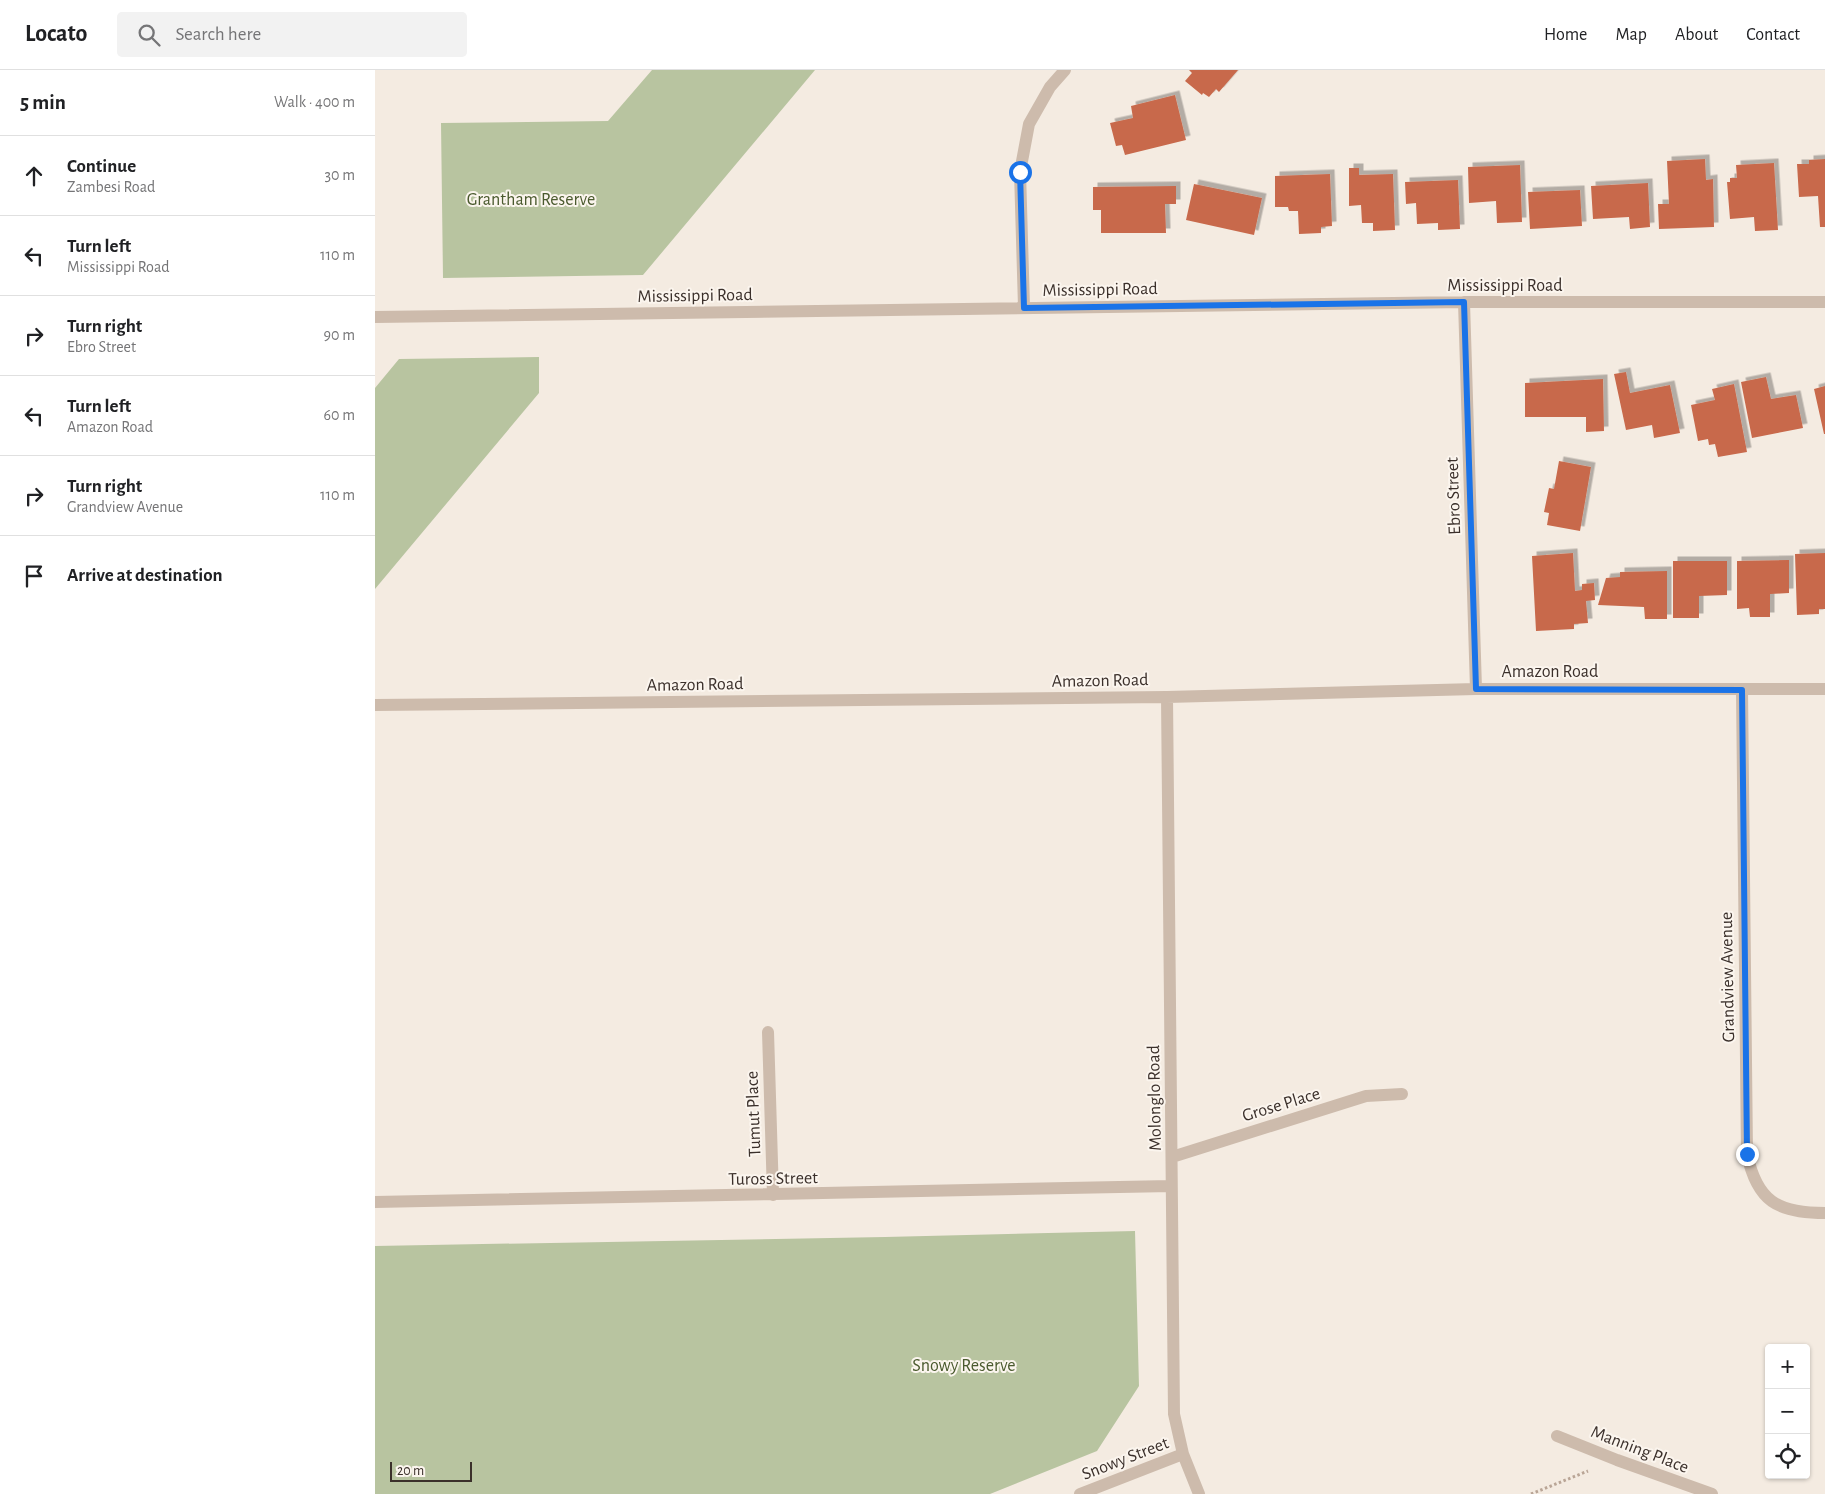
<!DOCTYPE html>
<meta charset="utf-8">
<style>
body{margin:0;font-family:"Alegreya Sans",sans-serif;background:#f2f2f2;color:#202124}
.controls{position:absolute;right:15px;bottom:15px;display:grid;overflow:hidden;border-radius:5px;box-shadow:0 1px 4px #0004}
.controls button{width:45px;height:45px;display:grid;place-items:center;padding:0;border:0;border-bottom:1px solid #e0e0e0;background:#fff;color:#202124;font:25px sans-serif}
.scale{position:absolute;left:15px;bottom:12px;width:82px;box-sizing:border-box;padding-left:5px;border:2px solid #3b302b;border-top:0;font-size:14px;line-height:18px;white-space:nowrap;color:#3b302b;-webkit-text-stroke:4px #fbf5ee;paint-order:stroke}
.stop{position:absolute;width:15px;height:15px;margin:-11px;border:4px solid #1a73e8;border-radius:50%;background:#fff}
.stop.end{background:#1a73e8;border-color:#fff;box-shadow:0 1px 5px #0008}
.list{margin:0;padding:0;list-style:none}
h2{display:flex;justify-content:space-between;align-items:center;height:65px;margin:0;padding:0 20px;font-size:21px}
h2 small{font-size:16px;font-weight:400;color:#757577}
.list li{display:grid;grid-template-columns:32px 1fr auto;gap:15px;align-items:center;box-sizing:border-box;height:80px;padding:0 20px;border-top:1px solid #e0e0e0}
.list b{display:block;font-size:19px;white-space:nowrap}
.list p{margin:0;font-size:16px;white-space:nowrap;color:#757577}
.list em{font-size:16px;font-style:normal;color:#757577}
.icon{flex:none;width:28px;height:28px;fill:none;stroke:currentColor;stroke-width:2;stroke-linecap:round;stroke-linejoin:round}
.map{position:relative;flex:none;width:1450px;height:1424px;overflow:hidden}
header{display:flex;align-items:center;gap:30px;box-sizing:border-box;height:70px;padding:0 25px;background:#fff;border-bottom:1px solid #e0e0e0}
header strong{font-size:24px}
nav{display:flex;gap:28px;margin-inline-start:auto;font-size:18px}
.search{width:350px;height:45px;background:#f2f2f2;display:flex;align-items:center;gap:12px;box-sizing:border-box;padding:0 18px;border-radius:5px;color:#757577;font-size:19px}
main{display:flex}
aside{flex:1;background:#fff}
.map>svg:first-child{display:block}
.green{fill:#b8c4a0}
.building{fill:#c8694b;filter:url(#shadow)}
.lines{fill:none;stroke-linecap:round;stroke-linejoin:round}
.path{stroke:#b9a596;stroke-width:3;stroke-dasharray:2.5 2.5;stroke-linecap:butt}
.minor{stroke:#cdbbac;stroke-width:12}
.route{stroke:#1a73e8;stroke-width:6}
.labels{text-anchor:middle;stroke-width:4;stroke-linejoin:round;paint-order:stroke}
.park-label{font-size:18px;fill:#4a5a2e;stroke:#fbf5ee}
.street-label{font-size:18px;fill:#3b302b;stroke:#fbf5ee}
</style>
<header>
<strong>Locato</strong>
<div class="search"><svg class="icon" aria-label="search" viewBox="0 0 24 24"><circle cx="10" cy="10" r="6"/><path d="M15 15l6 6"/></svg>Search here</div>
<nav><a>Home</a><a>Map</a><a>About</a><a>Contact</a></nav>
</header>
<main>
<aside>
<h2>5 min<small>Walk · 400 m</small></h2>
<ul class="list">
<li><svg class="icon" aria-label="ahead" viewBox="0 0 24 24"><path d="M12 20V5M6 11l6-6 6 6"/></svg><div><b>Continue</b><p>Zambesi Road</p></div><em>30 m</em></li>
<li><svg class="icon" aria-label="left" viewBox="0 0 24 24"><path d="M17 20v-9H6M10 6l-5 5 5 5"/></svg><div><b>Turn left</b><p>Mississippi Road</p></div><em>110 m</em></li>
<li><svg class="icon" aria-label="right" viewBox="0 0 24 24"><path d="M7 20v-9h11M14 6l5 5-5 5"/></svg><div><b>Turn right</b><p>Ebro Street</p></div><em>90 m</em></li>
<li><svg class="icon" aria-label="left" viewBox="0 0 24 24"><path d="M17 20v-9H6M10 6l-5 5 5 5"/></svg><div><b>Turn left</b><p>Amazon Road</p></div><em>60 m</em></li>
<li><svg class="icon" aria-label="right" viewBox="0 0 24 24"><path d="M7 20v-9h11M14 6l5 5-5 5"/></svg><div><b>Turn right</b><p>Grandview Avenue</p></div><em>110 m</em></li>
<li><svg class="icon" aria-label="arrive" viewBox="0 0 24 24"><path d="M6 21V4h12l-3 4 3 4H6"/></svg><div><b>Arrive at destination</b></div></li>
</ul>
</aside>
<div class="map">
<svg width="1450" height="1424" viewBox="0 0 1450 1424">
<defs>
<filter id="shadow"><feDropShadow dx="4.5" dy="-4.5" stdDeviation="0" flood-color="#0004"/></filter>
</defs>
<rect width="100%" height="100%" fill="#f4ebe1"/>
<path class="green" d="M277,0H440L268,205L68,208L66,53L233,51Z
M164,287V323L0,519V318L24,289Z
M760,1161L764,1316L722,1381L615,1424H0V1176L510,1167Z"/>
<path class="building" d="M814,0H863L844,22L841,19L834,27L828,23L827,25L810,11L817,3Z
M800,25L811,70L750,85L747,75L741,76L735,53L758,48L756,36Z
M1330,89L1331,110L1338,109L1339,157L1284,159L1283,134H1294L1292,91Z
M1450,89V157H1445L1443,126L1424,127L1422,94H1434V90Z
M1399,93L1403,160L1380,161L1379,147L1355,149L1352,112H1355V108H1362L1361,95Z
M1145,95L1147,152L1122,153L1121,131L1094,133L1093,97Z
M974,98H984V105L1018,104L1020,160L998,161V153H987L986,135L974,136Z
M955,104L957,156L946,157V163L924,164L923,141H914L913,137H900V106Z
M1083,110L1085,159L1063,160V153L1042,154L1041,133L1031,134L1030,112Z
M1273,113L1275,157L1255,159L1254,147L1218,149L1216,116Z
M819,114L887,128L879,165L811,150Z
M801,116V134H790L791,163H726V140H718V117Z
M1205,120L1207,156L1155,159L1153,122Z
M1251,302L1255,323L1295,315L1305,363L1279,368L1277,355L1251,360L1239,304Z
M1391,307L1396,329L1421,325L1428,358L1377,368L1366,312Z
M1228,309L1229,361L1211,362V347H1150V313Z
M1359,314L1372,382L1343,387L1340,374L1334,375L1333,369L1323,371L1316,335L1340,330L1337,319Z
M1450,316V364H1449L1439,319Z
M1184,391L1216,397L1205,461L1172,455L1174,443L1169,442L1174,418L1179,419Z
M1198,483L1200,521L1207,520V514L1219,513L1220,530L1211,531L1213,553L1199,554V559L1161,561L1157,486Z
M1450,483V539H1444V544L1422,545L1420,484Z
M1414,490V523L1395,524V547H1375L1374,538L1362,539V491Z
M1298,491H1352V525L1324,526V548H1298Z
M1292,501V549H1270L1269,537L1223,535L1231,508L1245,507V502Z"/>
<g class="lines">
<path class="path" d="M1156,1424L1213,1401"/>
<path class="minor" d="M1089,232L1101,619
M649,237L645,102L654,54L675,17L690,0
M0,247L1089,232H1450
M1367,620L1372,1084C1382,1131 1402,1143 1450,1143
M792,627L799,1344L808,1384L824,1424
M0,635L792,627L1101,619H1450
M393,962L398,1125
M797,1087L991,1026L1027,1024
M0,1132L796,1116
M1182,1366L1242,1390L1337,1424
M705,1424L808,1384"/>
</g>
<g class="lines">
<path class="route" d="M645,102L649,238L1089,232L1101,619L1367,620L1372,1084"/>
</g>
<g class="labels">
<g class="park-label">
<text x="156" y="135">Grantham Reserve</text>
<text x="589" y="1301">Snowy Reserve</text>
</g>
<g class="street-label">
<text x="1130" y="221">Mississippi Road</text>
<text transform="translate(725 219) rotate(-1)" y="6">Mississippi Road</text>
<text transform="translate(320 225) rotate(-1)" y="6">Mississippi Road</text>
<text transform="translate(1078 426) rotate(-92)" y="6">Ebro Street</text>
<text x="1175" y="607">Amazon Road</text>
<text transform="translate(725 610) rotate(-1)" y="6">Amazon Road</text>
<text transform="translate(320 614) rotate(-1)" y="6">Amazon Road</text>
<text transform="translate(1352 907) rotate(-91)" y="6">Grandview Avenue</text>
<text transform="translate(779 1028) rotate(-91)" y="6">Molonglo Road</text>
<text transform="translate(906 1034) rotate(-17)" y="6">Grose Place</text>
<text transform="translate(378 1044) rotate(-92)" y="6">Tumut Place</text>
<text transform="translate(398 1108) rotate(-1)" y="6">Tuross Street</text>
<text transform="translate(1265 1379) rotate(21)" y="6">Manning Place</text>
<text transform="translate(750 1388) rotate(-21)" y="6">Snowy Street</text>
</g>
</g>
</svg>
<div class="controls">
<button>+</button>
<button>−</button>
<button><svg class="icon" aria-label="locate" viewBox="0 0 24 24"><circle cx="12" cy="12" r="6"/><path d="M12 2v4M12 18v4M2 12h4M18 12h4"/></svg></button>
</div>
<div class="scale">20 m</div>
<div class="stop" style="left:645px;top:102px"></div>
<div class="stop end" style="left:1372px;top:1084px"></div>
</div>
</main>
